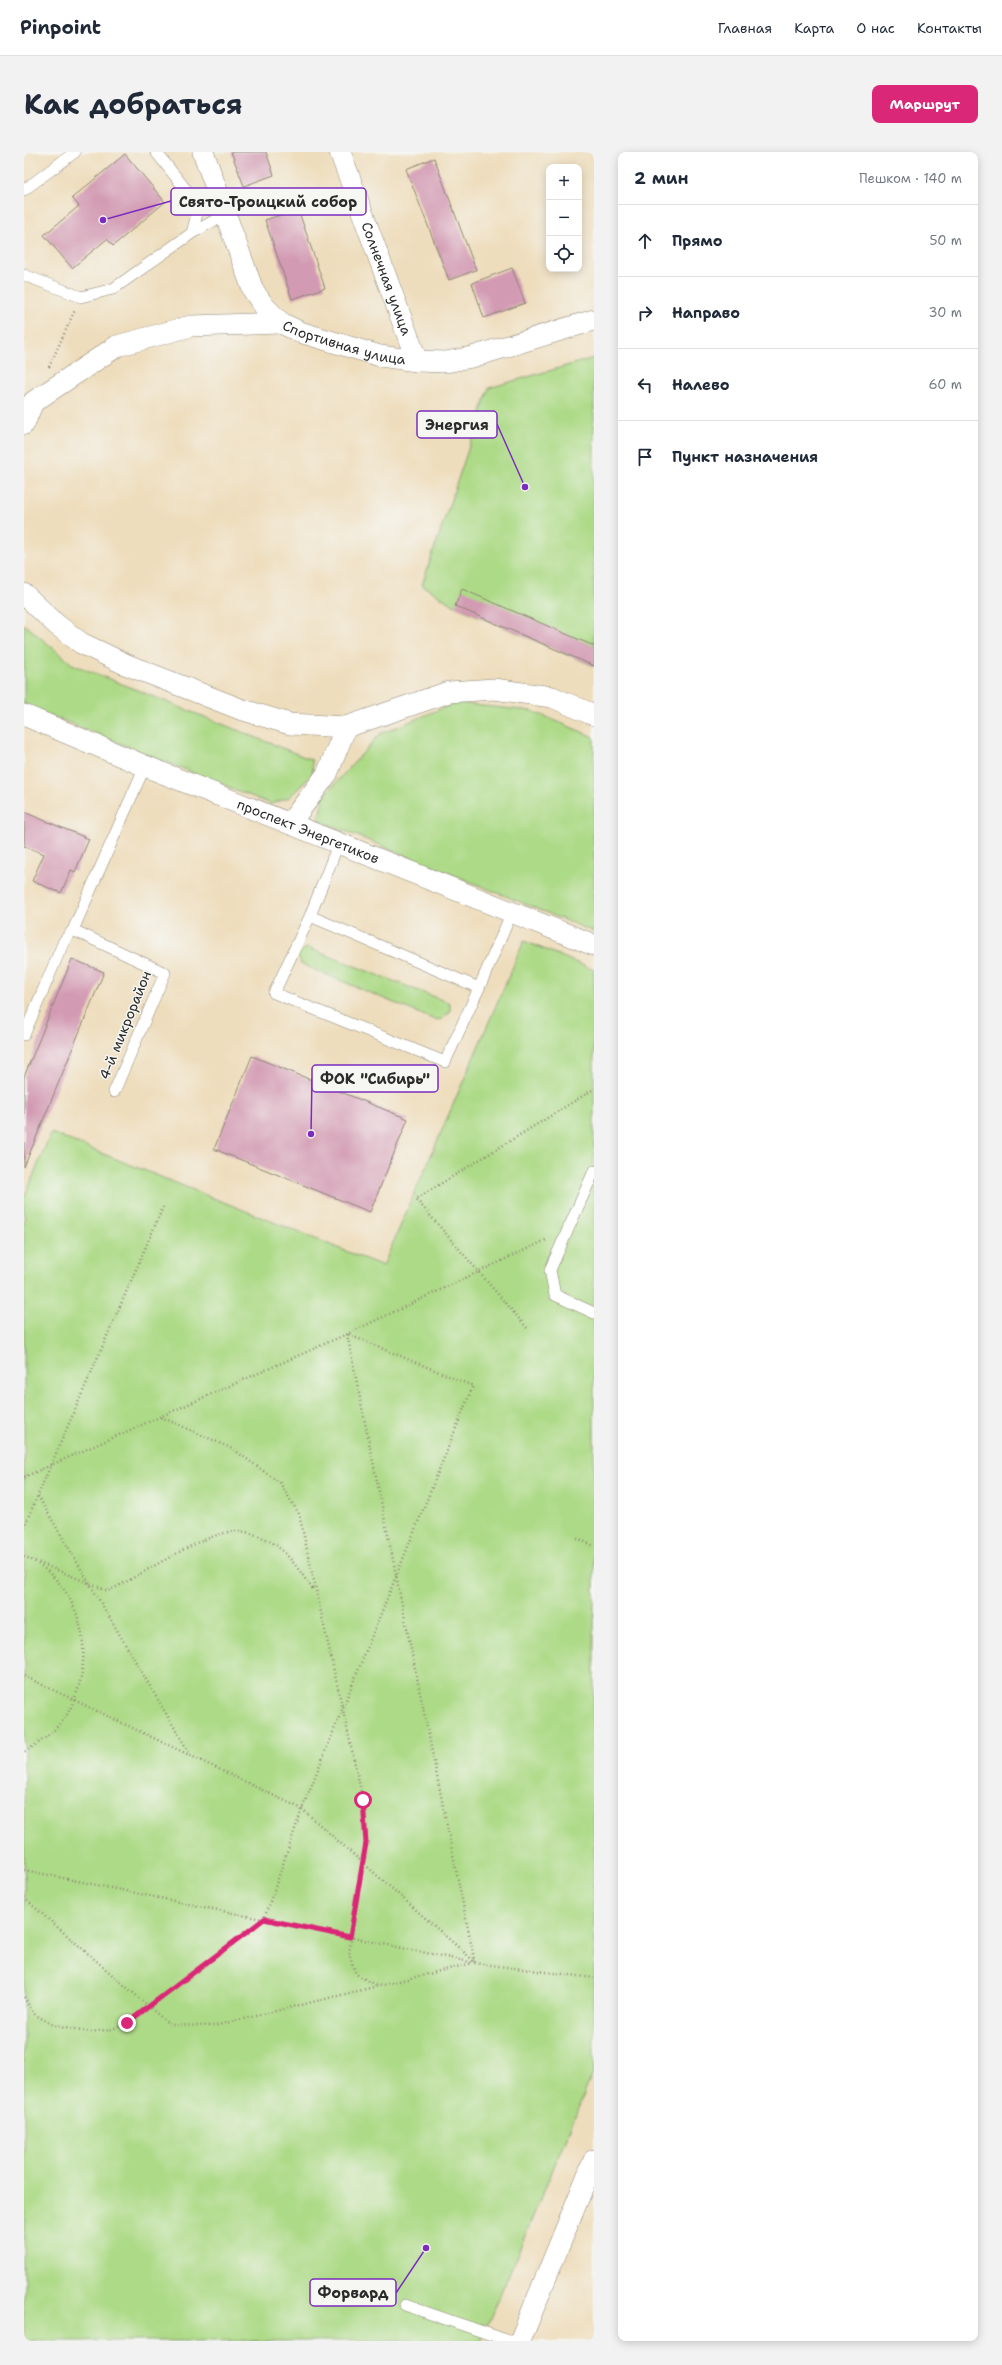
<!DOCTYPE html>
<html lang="ru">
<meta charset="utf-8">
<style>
body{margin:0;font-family:"Shantell Sans",sans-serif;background:#f2f2f3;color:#1f2937}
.controls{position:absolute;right:12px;top:12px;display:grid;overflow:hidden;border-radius:8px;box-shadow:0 2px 10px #0003}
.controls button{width:36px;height:36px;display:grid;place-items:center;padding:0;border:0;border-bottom:1px solid #e0e1e3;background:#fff;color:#1f2937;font:20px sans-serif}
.stop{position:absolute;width:12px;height:12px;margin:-9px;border:3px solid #db2777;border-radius:50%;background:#fff}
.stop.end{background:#db2777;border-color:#fff;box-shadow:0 1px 4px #0008}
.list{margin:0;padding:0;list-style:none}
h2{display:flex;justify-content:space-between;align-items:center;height:52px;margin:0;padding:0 16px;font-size:17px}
h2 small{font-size:13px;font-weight:400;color:#747a83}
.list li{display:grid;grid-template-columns:26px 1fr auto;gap:12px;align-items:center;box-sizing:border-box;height:72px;padding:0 16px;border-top:1px solid #e0e1e3}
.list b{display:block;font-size:15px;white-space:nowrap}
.list em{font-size:13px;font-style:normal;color:#747a83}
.icon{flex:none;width:22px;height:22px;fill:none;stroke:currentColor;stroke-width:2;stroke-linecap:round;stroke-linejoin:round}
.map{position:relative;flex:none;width:570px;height:2189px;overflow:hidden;border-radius:8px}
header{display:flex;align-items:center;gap:24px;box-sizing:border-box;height:56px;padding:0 20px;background:#fff;border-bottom:1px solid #e0e1e3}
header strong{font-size:19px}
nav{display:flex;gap:22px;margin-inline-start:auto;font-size:14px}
.intro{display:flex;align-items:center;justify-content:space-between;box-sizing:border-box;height:96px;padding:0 24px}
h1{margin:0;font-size:28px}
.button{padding:10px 18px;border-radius:8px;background:#db2777;color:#fff;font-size:14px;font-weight:700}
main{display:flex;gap:24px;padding:0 24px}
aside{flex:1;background:#fff;border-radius:8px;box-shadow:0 2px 10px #0003}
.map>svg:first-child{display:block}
.green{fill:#adda87;stroke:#6c8259}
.building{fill:#d39bb3}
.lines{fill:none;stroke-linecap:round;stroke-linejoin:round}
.lane-casing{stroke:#8c8474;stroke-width:12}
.street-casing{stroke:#8c8474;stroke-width:22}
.path{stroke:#8c8474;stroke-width:2.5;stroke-dasharray:1 3;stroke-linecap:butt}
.lane{stroke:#fff;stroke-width:11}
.street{stroke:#fff;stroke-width:21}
.route{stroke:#db2777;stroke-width:5}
.labels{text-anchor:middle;stroke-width:3;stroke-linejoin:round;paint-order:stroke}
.street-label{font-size:14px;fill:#2b2b2b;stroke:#f6f6f2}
.leader{fill:none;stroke:#7b2cbf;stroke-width:1.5}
.callout-dot{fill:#7b2cbf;stroke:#f6f6f2;stroke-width:1.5}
.callout{fill:#f6f6f2;stroke:#7b2cbf;stroke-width:1.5}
.callout-label{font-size:15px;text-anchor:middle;font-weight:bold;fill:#2b2b2b}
</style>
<header>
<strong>Pinpoint</strong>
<nav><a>Главная</a><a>Карта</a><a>О нас</a><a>Контакты</a></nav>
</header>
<div class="intro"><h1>Как добраться</h1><a class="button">Маршрут</a></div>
<main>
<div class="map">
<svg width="570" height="2189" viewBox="0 0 570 2189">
<rect width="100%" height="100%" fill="#f6f6f2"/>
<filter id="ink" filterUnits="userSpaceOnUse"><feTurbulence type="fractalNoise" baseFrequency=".025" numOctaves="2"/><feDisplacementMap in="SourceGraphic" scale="8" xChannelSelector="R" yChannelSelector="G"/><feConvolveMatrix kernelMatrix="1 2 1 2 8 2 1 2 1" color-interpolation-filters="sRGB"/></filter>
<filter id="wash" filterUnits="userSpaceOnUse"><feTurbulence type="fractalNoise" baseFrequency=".012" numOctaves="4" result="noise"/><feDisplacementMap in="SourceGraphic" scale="16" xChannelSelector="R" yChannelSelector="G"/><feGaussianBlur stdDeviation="0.9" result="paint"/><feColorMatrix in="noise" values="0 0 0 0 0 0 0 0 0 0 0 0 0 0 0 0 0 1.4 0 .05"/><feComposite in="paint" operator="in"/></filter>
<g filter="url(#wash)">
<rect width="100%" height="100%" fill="#eeddbc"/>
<path class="green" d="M570,206V514L431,454L398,433L465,236Z
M0,472L48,512L288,608L289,622L264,646L247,652L0,553Z
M431,551L508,559L570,585V780L294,668L300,644L356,582Z
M500,789L570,818V1918L457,2189H0V1046L27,981L359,1114Z
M284,796L426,851V860L418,867L411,868L277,812L274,804L278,798Z"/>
<g id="blocks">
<path class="building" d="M207,0H242L250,23L220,34Z
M101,2L141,50L89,94L83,87L48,116L20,83L55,54L48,46Z
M410,6L452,118L425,128L382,17Z
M274,57L301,136L268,147L241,68Z
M488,116L501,151L460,166L448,131Z
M438,437L570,494V514L431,454Z
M0,660L65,687L51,720L47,718L37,741L8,729L20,702L0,694Z
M48,807L80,820L0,1015V925Z
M228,904L384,967L346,1060L190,997Z"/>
</g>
</g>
<g filter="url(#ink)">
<use href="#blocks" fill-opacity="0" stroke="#8c8474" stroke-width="1"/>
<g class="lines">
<g class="lane-casing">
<path id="lane" d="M0,38L51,0
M168,81L202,62
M0,123L57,145L89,137L168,81L175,54L132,0
M315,690L286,764L455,836L488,760
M286,764L250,841L421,910L455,836
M49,778L141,821L90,940
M0,883L40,789L49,778L121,614
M570,1019L526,1118L531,1143L570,1161
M381,2153L485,2189"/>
</g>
<g class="street-casing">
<g id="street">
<path id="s1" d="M179,0L229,138L240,154L257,171L276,180L356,204L393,209L422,210L448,205L570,168"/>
<path id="s2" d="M316,0L393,209"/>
<path d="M0,272L9,250L93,194L167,174L257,171"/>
<path d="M0,442L33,473L57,491L101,512L216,557L266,572L322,575L425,540L470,537L528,545L570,563"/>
<path id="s3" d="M0,563L121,614L570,793"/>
<path d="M266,671L303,622L322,575"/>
<path d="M496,2189L570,2008"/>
</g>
</g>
<path class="path" d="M25,215L51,158
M503,1176L392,1047L570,937
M323,1182L451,1811
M137,1265L209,1297L256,1331L275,1362L339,1648L342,1691L325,1802L332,1822L353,1834
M0,1325L323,1182L524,1087
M14,1344L167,1604
M0,1375L140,1053
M553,1386L570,1394
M0,1404C59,1432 74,1504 45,1559C35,1577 17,1590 0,1600
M11,1409L84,1439C117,1424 181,1379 214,1379C227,1380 243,1386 253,1394C268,1406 279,1424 290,1439
M0,1524L278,1657L451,1810
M0,1718L451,1811L570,1826
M0,1746L146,1873L190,1874L449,1811
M0,1845L10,1862L27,1872L66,1880L89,1877L103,1871L126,1855L240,1767L278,1657L449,1234L323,1182"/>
<use href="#lane" class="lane"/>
<use href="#street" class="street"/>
</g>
</g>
<g class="lines" filter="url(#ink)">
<path class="route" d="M103,1871L240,1767L326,1785L342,1691L339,1648"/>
</g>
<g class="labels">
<g class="street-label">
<text dy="5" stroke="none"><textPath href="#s2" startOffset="135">Солнечная улица</textPath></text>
<text dy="5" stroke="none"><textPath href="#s1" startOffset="257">Спортивная улица</textPath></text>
<text dy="5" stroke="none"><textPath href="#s3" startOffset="307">проспект Энергетиков</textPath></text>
<text transform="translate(101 873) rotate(-68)" y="5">4-й микрорайон</text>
</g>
</g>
<path class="leader" d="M79 68L147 49M501 335L473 272M287 982L288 926M402 2096L372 2141"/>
<g class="callout-dot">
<circle cx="79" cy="68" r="4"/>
<circle cx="501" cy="335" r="4"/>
<circle cx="287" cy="982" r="4"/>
<circle cx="402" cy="2096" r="4"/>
</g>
<g class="callout">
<rect x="147" y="36" width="195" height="27" rx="4"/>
<rect x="393" y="259" width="80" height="27" rx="4"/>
<rect x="288" y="913" width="126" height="27" rx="4"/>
<rect x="286" y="2127" width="86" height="27" rx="4"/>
</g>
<g class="callout-label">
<text x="244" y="55">Свято-Троицкий собор</text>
<text x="433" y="278">Энергия</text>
<text x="351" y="932">ФОК "Сибирь"</text>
<text x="329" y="2146">Форвард</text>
</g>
</svg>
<div class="controls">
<button>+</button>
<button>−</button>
<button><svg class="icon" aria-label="locate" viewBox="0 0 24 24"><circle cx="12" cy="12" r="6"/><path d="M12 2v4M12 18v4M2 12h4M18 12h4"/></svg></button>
</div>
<div class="stop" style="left:339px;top:1648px"></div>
<div class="stop end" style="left:103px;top:1871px"></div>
</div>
<aside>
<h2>2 мин<small>Пешком · 140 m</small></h2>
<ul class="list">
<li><svg class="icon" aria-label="ahead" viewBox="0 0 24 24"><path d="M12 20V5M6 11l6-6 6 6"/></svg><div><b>Прямо</b></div><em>50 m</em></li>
<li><svg class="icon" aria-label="right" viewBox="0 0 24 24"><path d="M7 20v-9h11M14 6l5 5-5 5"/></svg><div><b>Направо</b></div><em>30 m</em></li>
<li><svg class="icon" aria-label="left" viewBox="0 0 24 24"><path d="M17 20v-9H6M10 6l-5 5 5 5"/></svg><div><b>Налево</b></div><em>60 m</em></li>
<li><svg class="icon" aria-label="arrive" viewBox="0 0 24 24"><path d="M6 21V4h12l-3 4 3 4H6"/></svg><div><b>Пункт назначения</b></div></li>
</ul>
</aside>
</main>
